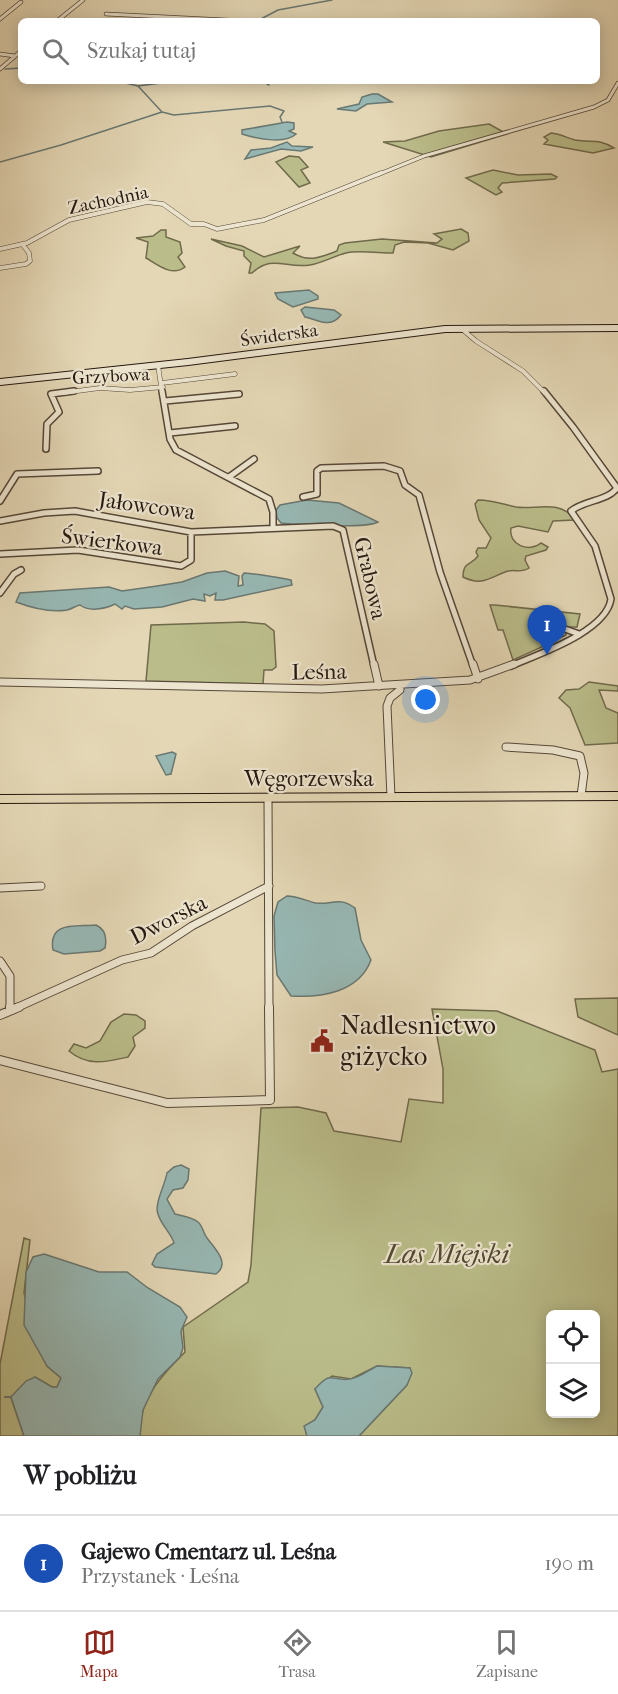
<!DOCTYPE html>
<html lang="pl">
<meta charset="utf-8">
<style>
body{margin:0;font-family:"IM FELL French Canon",serif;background:#f6f6f6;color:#202124}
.controls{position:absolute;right:18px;bottom:18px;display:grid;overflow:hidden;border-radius:9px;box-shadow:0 3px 15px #0003}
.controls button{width:54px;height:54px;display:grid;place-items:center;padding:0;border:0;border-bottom:2px solid #e0e0e0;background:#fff;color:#202124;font:30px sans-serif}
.you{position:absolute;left:426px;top:700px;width:21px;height:21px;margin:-15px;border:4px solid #fff;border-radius:50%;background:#1a73e8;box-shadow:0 0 0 9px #1a73e833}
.badge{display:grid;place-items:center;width:39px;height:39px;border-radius:50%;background:#8f2418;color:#fff;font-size:20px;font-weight:700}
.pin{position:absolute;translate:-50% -50px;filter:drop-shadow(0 2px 3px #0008)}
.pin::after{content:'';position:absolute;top:32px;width:21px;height:18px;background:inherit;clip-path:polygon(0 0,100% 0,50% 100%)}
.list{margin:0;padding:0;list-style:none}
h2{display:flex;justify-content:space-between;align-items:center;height:78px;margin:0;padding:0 24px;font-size:26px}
h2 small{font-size:20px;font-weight:400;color:#757577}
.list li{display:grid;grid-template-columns:39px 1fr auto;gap:18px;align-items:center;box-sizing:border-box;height:96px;padding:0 24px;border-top:2px solid #e0e0e0}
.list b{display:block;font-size:22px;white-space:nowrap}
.list p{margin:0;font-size:20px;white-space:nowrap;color:#757577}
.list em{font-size:20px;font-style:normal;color:#757577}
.icon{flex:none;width:33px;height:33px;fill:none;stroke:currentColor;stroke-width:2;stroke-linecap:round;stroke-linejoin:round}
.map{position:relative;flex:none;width:618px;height:1436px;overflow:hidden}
.search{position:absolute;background:#fff;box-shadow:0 3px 15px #0003;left:18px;right:18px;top:18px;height:66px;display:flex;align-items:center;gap:15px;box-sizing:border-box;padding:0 21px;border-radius:9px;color:#757577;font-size:22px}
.sheet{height:174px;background:#fff}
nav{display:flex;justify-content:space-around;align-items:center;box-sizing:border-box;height:84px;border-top:2px solid #e0e0e0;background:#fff;font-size:16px;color:#757577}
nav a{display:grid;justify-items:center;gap:3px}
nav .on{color:#8f2418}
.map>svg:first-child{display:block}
.green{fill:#babd8a;stroke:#706a4c;stroke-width:1.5;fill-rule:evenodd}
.water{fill:#97b8b4;stroke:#697872;stroke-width:1.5}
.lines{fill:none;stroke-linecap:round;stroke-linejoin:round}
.stream-far1{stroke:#697872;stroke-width:1.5}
.stream{stroke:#697872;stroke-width:2}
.street-far4-casing{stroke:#554738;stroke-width:4.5}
.street-far3-casing{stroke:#554738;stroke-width:5}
.street-far2-casing{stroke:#554738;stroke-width:8}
.street-far1-casing{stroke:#554738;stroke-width:9}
.street-casing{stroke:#554738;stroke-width:10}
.secondary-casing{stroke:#25170f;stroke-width:8}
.primary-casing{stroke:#25170f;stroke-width:2}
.street-far4{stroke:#ede5cf;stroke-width:3}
.street-far3{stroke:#ede5cf;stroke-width:4}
.street-far2{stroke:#ede5cf;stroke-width:5}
.street-far1{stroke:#ede5cf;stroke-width:7}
.street{stroke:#ede5cf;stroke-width:8}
.secondary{stroke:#ede5cf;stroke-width:6}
.primary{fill:#e4d7b5;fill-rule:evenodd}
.labels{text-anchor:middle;stroke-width:4.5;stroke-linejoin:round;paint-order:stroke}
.far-street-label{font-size:18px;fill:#25170f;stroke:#ede5cf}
.street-label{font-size:22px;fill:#25170f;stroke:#ede5cf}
.near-poi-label{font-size:27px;fill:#25170f;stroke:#ede5cf;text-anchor:start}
.near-park-label{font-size:27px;font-style:italic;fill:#524934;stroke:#ede5cf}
</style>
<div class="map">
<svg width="618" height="1436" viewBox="0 0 618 1436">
<rect width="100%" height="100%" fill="#e4d7b5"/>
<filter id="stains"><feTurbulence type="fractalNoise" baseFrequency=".00333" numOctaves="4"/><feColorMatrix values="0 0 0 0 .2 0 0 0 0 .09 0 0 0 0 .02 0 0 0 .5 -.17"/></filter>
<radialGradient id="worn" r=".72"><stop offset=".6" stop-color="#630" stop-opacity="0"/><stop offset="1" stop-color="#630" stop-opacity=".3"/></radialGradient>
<path class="green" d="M489,124L507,134L431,157L383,142L405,141L439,131Z
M551,133C561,134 567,138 575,140C592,143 598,138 614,148L593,153L544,144L548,140L544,137Z
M289,156L299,157L308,167L301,170L310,183L299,187L276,162Z
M493,170L518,175L551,174L557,177L555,179L502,183L498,188L502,192L496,195L466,178Z
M461,229L468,233L469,241L453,250L428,243L404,242L395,245L393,253C380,253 355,250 346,253C334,256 322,263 310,265C286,269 272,254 252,273H249L251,263L244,256V251L226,246L211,239L242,246L264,257L300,246L293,253C309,263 321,257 337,251L339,245L345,243L382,239L437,243L442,239L434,234Z
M161,230H166V237L180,242L182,253L178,257L185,267C172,277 158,265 146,258L148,242L136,238L153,236Z
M478,500C492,500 503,504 516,507C534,510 563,499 574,520L553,521L548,532L518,526L511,528C508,545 529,553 541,543L548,547L546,550L526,556L525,560L529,568C520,574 513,568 505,572C488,579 481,586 463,577C463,561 471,566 478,556L476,552L478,548H486L491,538L479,520L475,504Z
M490,605H495L580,614L577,627H565L566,635L564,636L543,644L544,646L513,660L503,630H498Z
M244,622L265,624L274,631L276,667L272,670H264L263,684L146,681L151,625Z
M589,682L618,686V691L599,690L606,708L618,713V743L585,745L570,708L559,698L566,690L579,689Z
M618,998V1035L578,1017L575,999Z
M432,1009L497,1011L595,1050L602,1072L618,1069V1436H359L407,1385L410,1368L377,1366L351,1379L332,1376L315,1389L323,1407L315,1420L305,1426L307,1436H140C137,1401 162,1375 185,1352L183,1327L248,1282L251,1265L261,1108L298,1107L326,1113L334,1131L401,1142L409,1099L443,1103V1069ZM550,1314H596V1414H550Z
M124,1014L136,1015L145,1021V1028L133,1037L135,1046L128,1057C106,1062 88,1067 69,1051L74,1044L86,1048L100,1041L111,1022Z
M24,1238L30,1240L24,1293L41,1353L47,1366L61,1378L57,1387H52L35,1377L11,1398L24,1436H0V1364Z"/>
<path class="water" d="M372,94H378L392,102L367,104L356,111L337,109L359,104L362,97Z
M287,122L294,123V129L289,131L296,134C285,145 254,138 242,134V130Z
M287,142L292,146L313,147L301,151L281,149L245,159L251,150L271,148Z
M309,290L318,296V299L293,307L278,299L275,293Z
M305,307L334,310L341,315C330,329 319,320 305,317L301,310Z
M307,500L339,503L378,522C366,529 308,524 291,524L281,523L277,518L276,510L280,505Z
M225,571L239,576L238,586L243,585L242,576L244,573C261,574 275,577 291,580L292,585L223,600H215L216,593L210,596L204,594L205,601L193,599L162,607L134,609L125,606L122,609L115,604C105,609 89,612 80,605C75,606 72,609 67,610C50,613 32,608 16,602L20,593L109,587L122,591L157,586L182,582L207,573Z
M172,752L176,754L171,774L166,775L156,756Z
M287,896C298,896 306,901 316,903C332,905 339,896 355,908L361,940L371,960C359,992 322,998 291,996L277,975L275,951L274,916L278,902Z
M96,925C105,929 107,938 105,948L100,951L64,954L53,950C48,921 75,927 96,925Z
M181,1165L189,1169L188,1180L183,1188L173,1190L167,1199L175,1214C183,1216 192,1217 198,1222C203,1226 203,1233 207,1238C214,1248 231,1263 216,1274L155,1267L152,1264L157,1254L174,1243C171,1233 161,1225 158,1214C154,1204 165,1185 167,1173L174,1167Z
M44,1254L99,1272H127L148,1288L180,1307L187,1317L181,1331L183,1348L180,1357L158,1379L143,1410L140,1436H24L11,1397L26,1381L35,1377L52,1387H57L61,1378L47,1366L24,1325L26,1272L33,1257Z
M377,1366L410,1368L412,1373L407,1385L359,1436H307L304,1426L315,1420L323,1407L315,1389C333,1369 331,1382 350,1379C359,1378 369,1370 377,1366Z"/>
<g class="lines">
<path class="stream-far1" d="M257,21L278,10L332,0
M5,69L21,68
M117,81L138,86L177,81
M262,81L269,85
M138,86L162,112L174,115L270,106L284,111L280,117L282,122
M0,162L61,145L162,112"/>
<path class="stream" d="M5,1397H11"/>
<g class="street-far4-casing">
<path id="street-far4" d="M106,14L245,21
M0,19L21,2
M57,21L83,0
M0,54L15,56
M0,69L21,51
M377,175L424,156L594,107L608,100L618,83"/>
</g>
<g class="street-far3-casing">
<path id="street-far3" d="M0,249L27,243L69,220L147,202L163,204L191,224H204L217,229L264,220L381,173
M0,268L26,264L30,261L29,253L23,245
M462,329L476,341L523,371L545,393
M158,365L162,393
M162,383L235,374
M62,393L100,388L130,390L163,387"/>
</g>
<g class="street-far2-casing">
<path id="street-far2" d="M162,391L170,439L176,450L269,499L273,512V527
M165,401L239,394
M170,433L235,426
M46,449L47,424L59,412L51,394L74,391
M229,477L254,459
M303,497L317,494V471L321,468L384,466L400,471L405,485L419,495L440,572L473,666
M0,501L17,474L98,471
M0,521L44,513L75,511L191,532L333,526L343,530L374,666
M0,554L78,550L181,566L191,560V532
M0,593L14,574L21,570
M565,629L579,634
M511,666C538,654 606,632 611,599L595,546L571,511C584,500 608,501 617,488L573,427L544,391"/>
</g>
<g class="street-far1-casing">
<path id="street-far1" d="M374,664L379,686
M473,664L478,679
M0,682L322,689L470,680L514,664
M506,747L553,750L580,756L584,773L581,796
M391,797L387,706L390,698L400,690V685
M268,798L269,1008
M0,888L41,886
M0,961L10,976V1008
M16,1008L122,960L151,953L192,926L269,886"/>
</g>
<g class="street-casing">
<path id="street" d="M10,1010V1007
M0,1015L19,1007
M0,1060L167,1103L270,1100L269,1007"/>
</g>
<g class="secondary-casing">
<path id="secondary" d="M0,382L188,362L445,329L618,328"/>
</g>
<g class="primary-casing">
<path id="primary" d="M618,792V800L0,803V795Z"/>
</g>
<use href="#street-far4" class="street-far4"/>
<use href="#street-far3" class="street-far3"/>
<use href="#street-far2" class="street-far2"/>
<use href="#street-far1" class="street-far1"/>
<use href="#street" class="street"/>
<use href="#secondary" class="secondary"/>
<use href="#primary" class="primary"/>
</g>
<defs>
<g id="civic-bare" transform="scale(1.8)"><path d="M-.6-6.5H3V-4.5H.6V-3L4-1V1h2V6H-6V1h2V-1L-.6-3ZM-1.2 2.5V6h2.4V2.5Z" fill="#8f2418" stroke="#ede5cf" stroke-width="2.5" paint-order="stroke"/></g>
</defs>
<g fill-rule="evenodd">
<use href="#civic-bare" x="322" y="1041"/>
</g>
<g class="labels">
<g class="far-street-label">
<text transform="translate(108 200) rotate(-12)" y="6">Zachodnia</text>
<text transform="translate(279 335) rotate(-8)" y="6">Świderska</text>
<text transform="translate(111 376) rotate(-3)" y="6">Grzybowa</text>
</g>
<g class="street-label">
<text transform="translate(147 505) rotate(8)" y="8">Jałowcowa</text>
<text transform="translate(112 541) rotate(7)" y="8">Świerkowa</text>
<text transform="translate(371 578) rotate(77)" y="8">Grabowa</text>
<text transform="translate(319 671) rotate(-1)" y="8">Leśna</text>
<text x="309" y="786">Węgorzewska</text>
<text transform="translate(168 919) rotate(-27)" y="8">Dworska</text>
</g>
<g class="near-poi-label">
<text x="340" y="1034">Nadlesnictwo<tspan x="340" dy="31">giżycko</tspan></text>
</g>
<g class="near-park-label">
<text x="447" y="1263">Las Miejski</text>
</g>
</g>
<rect width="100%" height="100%" filter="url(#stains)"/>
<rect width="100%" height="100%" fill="url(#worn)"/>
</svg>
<div class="controls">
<button><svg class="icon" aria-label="locate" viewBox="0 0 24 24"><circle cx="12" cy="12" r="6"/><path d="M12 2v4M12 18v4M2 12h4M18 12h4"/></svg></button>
<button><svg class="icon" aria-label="layers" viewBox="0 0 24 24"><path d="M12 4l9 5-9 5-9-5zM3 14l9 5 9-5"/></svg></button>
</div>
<div class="you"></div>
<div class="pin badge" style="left:547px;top:655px;background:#1a4fb4">1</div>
<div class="search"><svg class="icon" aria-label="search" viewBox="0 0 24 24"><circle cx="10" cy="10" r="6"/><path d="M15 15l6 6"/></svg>Szukaj tutaj</div>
</div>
<section class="sheet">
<h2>W pobliżu<small></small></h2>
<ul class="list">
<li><span class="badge" style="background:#1a4fb4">1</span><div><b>Gajewo Cmentarz ul. Leśna</b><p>Przystanek · Leśna</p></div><em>190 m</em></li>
</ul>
</section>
<nav>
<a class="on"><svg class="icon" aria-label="map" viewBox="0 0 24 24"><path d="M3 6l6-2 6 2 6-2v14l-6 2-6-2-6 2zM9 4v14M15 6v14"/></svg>Mapa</a>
<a><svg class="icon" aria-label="directions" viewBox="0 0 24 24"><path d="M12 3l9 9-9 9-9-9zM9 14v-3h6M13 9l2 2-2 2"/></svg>Trasa</a>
<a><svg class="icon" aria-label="saved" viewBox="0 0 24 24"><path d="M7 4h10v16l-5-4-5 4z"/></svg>Zapisane</a>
</nav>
